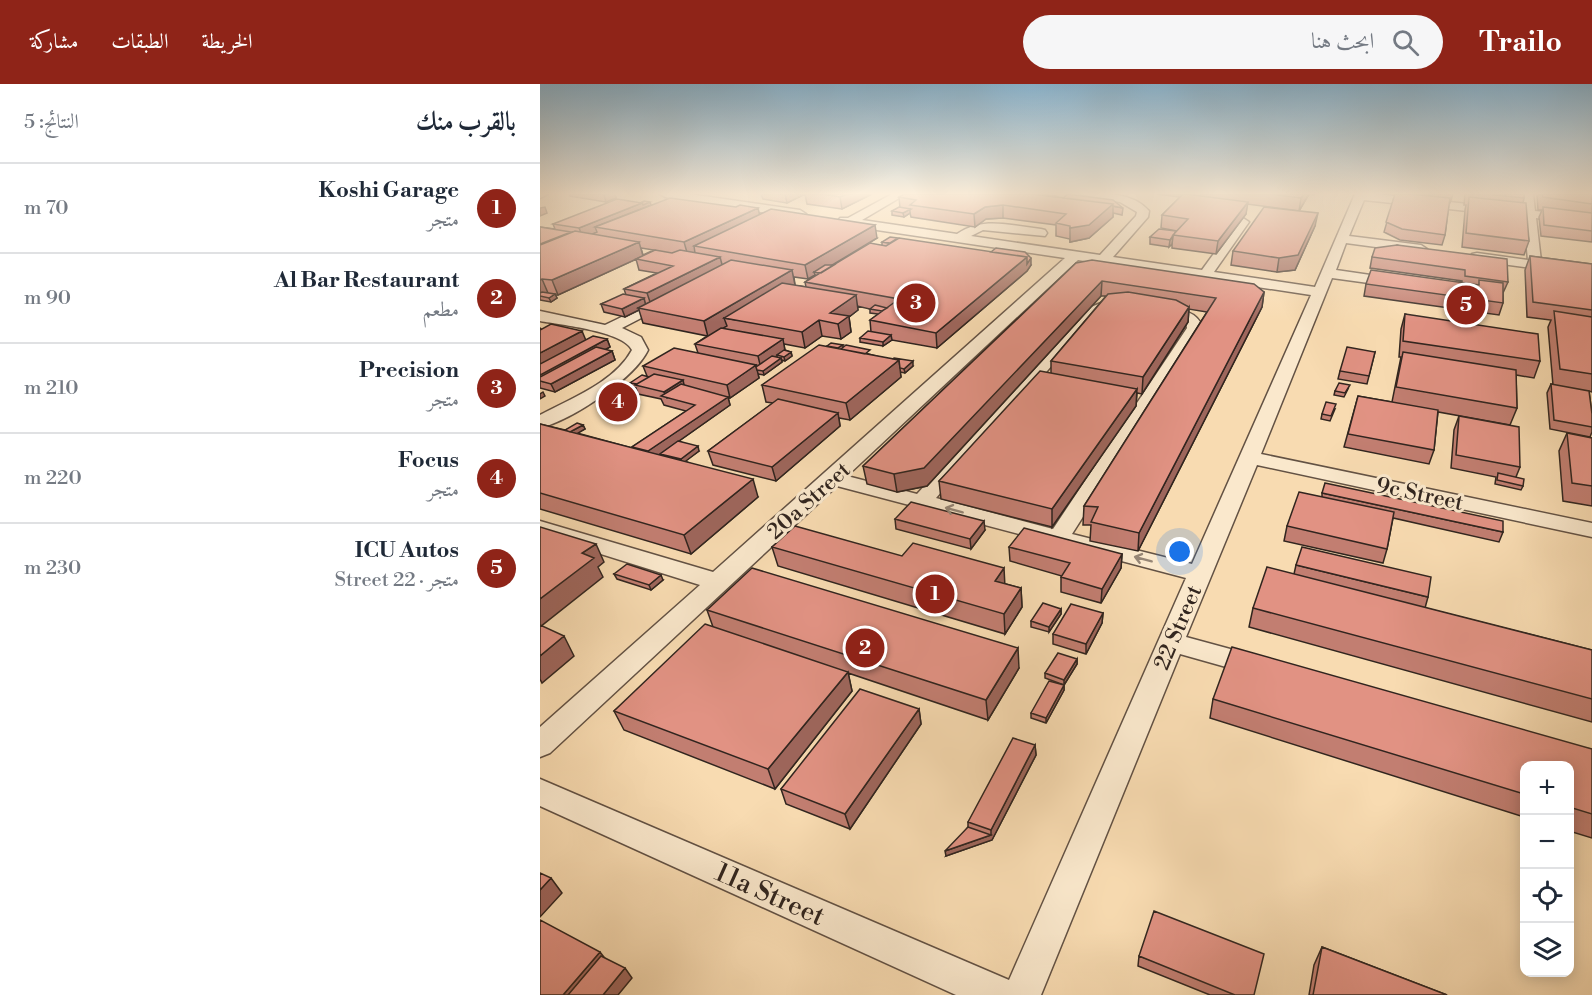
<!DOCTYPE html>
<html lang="ar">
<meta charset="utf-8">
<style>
body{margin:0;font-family:"Libre Bodoni",Amiri,serif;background:#f6f6f7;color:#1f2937;direction:rtl}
.controls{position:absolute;right:18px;bottom:18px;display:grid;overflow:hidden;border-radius:12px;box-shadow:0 3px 15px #0003}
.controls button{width:54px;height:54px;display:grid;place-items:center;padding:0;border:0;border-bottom:2px solid #e0e1e3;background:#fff;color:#1f2937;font:30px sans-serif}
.you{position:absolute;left:640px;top:468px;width:21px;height:21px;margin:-15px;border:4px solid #fff;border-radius:50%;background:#1a73e8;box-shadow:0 0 0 9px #1a73e833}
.badge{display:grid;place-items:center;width:39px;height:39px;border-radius:50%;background:#8f2418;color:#fff;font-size:20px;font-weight:700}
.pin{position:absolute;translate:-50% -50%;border:3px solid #fff;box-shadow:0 2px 6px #0006}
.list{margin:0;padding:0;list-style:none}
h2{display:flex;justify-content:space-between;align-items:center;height:78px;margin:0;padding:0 24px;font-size:26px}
h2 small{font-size:20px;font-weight:400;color:#747a83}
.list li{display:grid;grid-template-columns:39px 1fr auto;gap:18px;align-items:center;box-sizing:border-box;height:90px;padding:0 24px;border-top:2px solid #e0e1e3}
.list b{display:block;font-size:22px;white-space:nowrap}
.list p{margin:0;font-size:20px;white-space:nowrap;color:#747a83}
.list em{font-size:20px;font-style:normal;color:#747a83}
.icon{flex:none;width:33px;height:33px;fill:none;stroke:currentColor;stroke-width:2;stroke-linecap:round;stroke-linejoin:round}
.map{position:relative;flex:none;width:1052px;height:911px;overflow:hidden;direction:ltr}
header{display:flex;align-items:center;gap:36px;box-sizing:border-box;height:84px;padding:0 30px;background:#8f2418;color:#fff}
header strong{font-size:28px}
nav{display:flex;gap:33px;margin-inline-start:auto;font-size:21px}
.search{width:420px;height:54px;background:#f6f6f7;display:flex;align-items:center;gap:15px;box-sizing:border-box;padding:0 21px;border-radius:33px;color:#747a83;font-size:22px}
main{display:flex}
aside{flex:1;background:#fff}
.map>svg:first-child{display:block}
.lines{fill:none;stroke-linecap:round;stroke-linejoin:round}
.minor-casing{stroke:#635244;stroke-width:3}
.minor{fill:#fae8cc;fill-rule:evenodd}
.wall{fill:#c27e71;stroke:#31251f;stroke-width:1.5;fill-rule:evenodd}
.shaded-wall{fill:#9e665c;stroke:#31251f;stroke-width:1.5}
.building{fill:#e19283;stroke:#31251f;stroke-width:1.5}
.oneway{stroke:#968676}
.labels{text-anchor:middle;stroke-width:6;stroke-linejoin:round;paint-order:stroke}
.street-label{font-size:22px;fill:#31251f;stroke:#fae8cc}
.near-street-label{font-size:27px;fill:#31251f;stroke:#fae8cc}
</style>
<header>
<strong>Trailo</strong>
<div class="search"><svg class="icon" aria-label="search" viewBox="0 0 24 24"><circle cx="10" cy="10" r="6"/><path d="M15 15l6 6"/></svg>ابحث هنا</div>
<nav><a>الخريطة</a><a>الطبقات</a><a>مشاركة</a></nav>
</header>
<main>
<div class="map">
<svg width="1052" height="911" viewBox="0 0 1052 911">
<rect width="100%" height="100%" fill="#f8dbb1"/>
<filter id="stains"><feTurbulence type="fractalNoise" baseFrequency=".00333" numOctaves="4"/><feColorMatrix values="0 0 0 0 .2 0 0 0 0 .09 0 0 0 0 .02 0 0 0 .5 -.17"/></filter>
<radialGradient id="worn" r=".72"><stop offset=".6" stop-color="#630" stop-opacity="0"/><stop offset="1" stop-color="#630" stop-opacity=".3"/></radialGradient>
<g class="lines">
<g class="minor-casing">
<path id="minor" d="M0,110H8L0,114Z
M120,110H149L260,126L266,130L260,134L125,113Z
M352,110H366L322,136L417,150C443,132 471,142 501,145L505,146L507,149L505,152L443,146L431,152L560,171L596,132L597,128L580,118L540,113L535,110C560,110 591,106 609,127L608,133L573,173L662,186L699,135L703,134L709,138L674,188L775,203L815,110H836L983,126L981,110H993L995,127L1052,133V141L996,134L1001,177L1052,184V192L932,176L930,173L932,170L937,169L988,176L984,133L824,116L809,152L881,161L887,165L881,169L806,159L796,186L858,195L865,199L858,203L792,194L721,370L1052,439V453L717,381L646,553L727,575L731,582L727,589L718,592L640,570L501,911H416L0,722V695L469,896L646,494L297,402L10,669L0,673V643L160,501L0,451V437L173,488L525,174L310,142L298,137L300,134H308ZM538,176L771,211L652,480L532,450L663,244C657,225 636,225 619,223L612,227L614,230L638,235L646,239L647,244L513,445L396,414L556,231L564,227L589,225L591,222L589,219H561L546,225L377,410L307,392Z
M127,211L132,212L134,215L132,218L82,244L101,253L108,266C94,295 32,336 0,344V331C30,315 75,298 92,266C83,247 21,241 0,237V227L65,241Z"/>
</g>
<use href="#minor" class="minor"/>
</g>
<path class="wall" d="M29,110H75L76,114L66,118L30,112Z
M221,110H332L302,125L267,120L265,110L247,119L223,115Z
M617,110H653L652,111L661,112V110H775L774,111L769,110L759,127L707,120L706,130L676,170L632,164V160L629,163L610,160V153L637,147L621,144L622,131L640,113Z
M855,110H913L910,119H909L905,151L902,161L860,156L844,148Z
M925,110H984V114L983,119L989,157L984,171L922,163L925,126L926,121H924Z
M997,110H1052V158L1001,152L999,133L1002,126H998Z
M359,113H516L583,124L582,131L573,129V133L549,154L530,158V155L516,152V141L463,134L446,135L435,143L371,133L370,129L364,133L352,131V127L360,124Z
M111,121L220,131L337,154L293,181L342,161V158L491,181L487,187L397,264L352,256L343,262L320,258V254L331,248L330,236L338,230L330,229V225L317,222L318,226L309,233L311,248L301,255L282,252L265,264L244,260L245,266L251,268L252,272L245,277L242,276V278L224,291L218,290L219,294L190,314H188L190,321L139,357L159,367L145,377L218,413L151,470L0,425V340L25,346L43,341L45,345L37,349L92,364V363L146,327L124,321L121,315L98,310L96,304L91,303L90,299L107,292L103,282L158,269L155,260L167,252L103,239L99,226L85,233L64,228L61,220L86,211L84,205L117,189L99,186L96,175L18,211H15L17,214L11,218L0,216V143L15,145L13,140ZM101,164L114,166L103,171ZM275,191L276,192L265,198L266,203L254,201H255L254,193L268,195Z
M775,142L755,186L737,188L691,181L693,167Z
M857,161L968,198L963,209V219L959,231L824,212L826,200L922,198V197L830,184L832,173Z
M990,172L1052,180V308L1049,307L1052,330V348L1050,353L1010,345L1007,309L1011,300L1013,301L1008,243L1011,236L987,233L985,186Z
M536,179L724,208L722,223L598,467L550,457L551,441H543L544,422L667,228L649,225L648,238L602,310L597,309L596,322L512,443L401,415L399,397L511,289V277L566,212H561L387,402L357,408L327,400L323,382Z
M865,230L1000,277L994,294L976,291L977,324L970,341L898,328L894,366L889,380L804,363L818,312L852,318L861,273H859L861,245Z
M0,244L1,245L46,256L67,255L70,263L65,266L72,267L75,276L15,308L0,304Z
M303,261V263L373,282L365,289L360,288L361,293L310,336L299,334L300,342L236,397L173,381L168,367L233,319L226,318L222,301L287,262Z
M835,268L827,300L798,295L800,287Z
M808,305L804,313L794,311L795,307Z
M96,311L71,327L60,324L58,319Z
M795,325L790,337L781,335L782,330Z
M919,332L980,383L976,393L983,402L981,406L955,400L956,393L911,384L914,346Z
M1027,349L1052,354V422L1023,417L1019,367Z
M782,409L963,448L959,458L853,434L847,465L843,479L744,457L747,442L782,413Z
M355,435L445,446L431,465L356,445Z
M232,463L362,472L481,504L482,523L465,550L238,482Z
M469,463L582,470L581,484L561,519L521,508V493L522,492L470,477Z
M756,481L888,513L885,524L1052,566V638L709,543L713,524L754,490Z
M74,490L123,496L111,506L77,495Z
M521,525V530L509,548L491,543V537Z
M167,526L479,584L448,636L308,589L312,607L235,705L84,646L74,627L173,543Z
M563,529L562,539L546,570L513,560V550Z
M537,575V580L524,601L505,594V589Z
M524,601V606L506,639L491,634V629Z
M673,615L1052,665V754L1029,747V681H984V733L670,634Z
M379,625L381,640L310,745L246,720L241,705Z
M495,661L496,671L452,756L406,772L428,743V738Z
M782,863L907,911H769L774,881Z
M599,872L714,911H670L598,882Z"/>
<path class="shaded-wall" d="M67,110H75L76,114L66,118L64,111Z
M245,110H265L247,119Z
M306,110H332L302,125L300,113Z
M764,110H769L759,127L761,114Z
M110,118L111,121L55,143L57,148L43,154L39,144L102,119Z
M708,118L706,130L676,170L678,157Z
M573,120V133L549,154L530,158V144Z
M463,121V134L446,135L435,143L434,130L445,123Z
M5,123L7,129L0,132V124Z
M218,124L221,137L154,162L155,169L148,172L144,158Z
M370,125V129L364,133L363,129Z
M778,129L775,142L755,186L737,188L739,174Z
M335,141L337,154L279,189L274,188L275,191L268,195L265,181Z
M633,153L632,160L629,163L630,156Z
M99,158L103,172L18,211L12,196Z
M180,173L183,184L111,221L107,209Z
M487,173L491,174V181L487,187L397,264L396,249Z
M252,186L255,201L196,236L184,234L187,242L168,253L164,237Z
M2,195L8,209L0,212V196Z
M562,197L561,212L387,402L357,408L354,390Z
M724,208L722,223L598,467L599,449Z
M15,210L17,214L11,218L9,214Z
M316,211L318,226L309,233L311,248L301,255L298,240L290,229Z
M104,214L106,222L98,224L99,226L85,233L82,225Z
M649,223L648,238L602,310L603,293Z
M279,236L282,252L265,264L262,248Z
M42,247L47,259L0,284V269Z
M351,251L352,256L343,262V258Z
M67,255L70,263L6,298L0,297V291Z
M243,255L245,267L237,271V273L221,285L218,272Z
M72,267L75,276L15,308L11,300Z
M251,268L252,272L245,277L244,273Z
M241,274L242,278L224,291L223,287Z
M359,276L361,293L310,336L306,319Z
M373,277V282L365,289L364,285Z
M216,281L219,294L190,314L187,301Z
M143,296L145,305L127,314L124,308Z
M597,305L596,322L512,443V425Z
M95,307L96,311L71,327L69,322Z
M3,308L5,312L0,315V310Z
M188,313L190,321L112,376L108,367Z
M298,329L300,342L236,397L232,383Z
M43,341L45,345L30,354L28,349Z
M158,362L159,367L142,380L141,375Z
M213,395L218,413L151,470L144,451Z
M444,437L445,446L431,465L430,455Z
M56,460L64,478L58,483L63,493L0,543V515L42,469Z
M582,470L581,484L561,519L562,505Z
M464,484L465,503L455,497Z
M121,491L123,496L111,506L109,501Z
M481,504L482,523L465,550L464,530Z
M521,525V530L509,548V543Z
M563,529L562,539L546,570V560Z
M24,552L34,572L2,599L0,595V572Z
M478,564L479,584L448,636L446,616Z
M537,575V580L524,601V596Z
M308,588L312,607L235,705L228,685Z
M524,601V606L506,639V634Z
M379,625L381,640L310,745L305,730Z
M495,661L496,671L452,756L406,772L405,767L451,751V746Z
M11,794L22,809L0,833V806Z
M60,868L67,877L38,911H23Z
M85,884L92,894L78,911H63Z"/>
<path class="building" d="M283,110H306L300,113Z
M364,110H493L573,120L549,141L530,144V142L516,139L526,130L463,121L445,123L434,130L370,121L376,116L359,113Z
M493,110H500L516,112L515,113Z
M528,110L573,116L583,124L573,122V120L523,114Z
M643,110H646L708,118L678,157L633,151L648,135L622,131Z
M730,110H764L761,114Z
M855,110H871L910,114L905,151L862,145L846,138Z
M946,110H984V114Z
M1002,110H1052V120L1003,113Z
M929,113L986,119L989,157L926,149Z
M130,114L196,123L200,121L218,124L144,158L55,143Z
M77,115L102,119L39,144L13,140Z
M104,117L110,118L103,121L102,119H100Z
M359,123L371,125L363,129L352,127Z
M724,123L778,129L758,171L739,174L693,167Z
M1003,123L1052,129V147L1004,141Z
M231,125L335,141L265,181L154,162Z
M0,143L31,148L0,160Z
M619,145L636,147L630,156L610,153Z
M35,147L99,158L12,196L2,195L0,196V161Z
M350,153L358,154L350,159L342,158Z
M359,154L487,173L396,249L330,236L359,215L265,198L330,159L346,162Z
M857,161L967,175L968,198L925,192V186L832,173L835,164Z
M456,164L485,168L491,174L487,180V173L451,168Z
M115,166L132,169L140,166L180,173L107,209L84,205L133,182L96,175Z
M990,172L1052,180V226L993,218Z
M191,176L252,186L164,237L98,224Z
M552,176L714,200L724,208L599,449L551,438L558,423L544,422L676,214L562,197L384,384L354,390L323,382L536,179Z
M285,181H294L281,189L274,188Z
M831,186L939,201V196L963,199V219L826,200Z
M242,199L316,211L290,229L309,232L298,240L279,236L262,248L184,234Z
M2,208L15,210L9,214L0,212V209Z
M588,208L636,216L649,223L603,293L511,277L568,210Z
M83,210L104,214L82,225L61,220Z
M335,221L347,224L342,227L330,225Z
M1014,227L1052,233V290L1020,285Z
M865,230L998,250L1000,277L863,257Z
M11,240L42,247L0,269V246Z
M181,244L243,255L218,272L155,260Z
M328,247L351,251L343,258L320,254Z
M53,252L67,255L0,291V280Z
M291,259L303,261L298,264L287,262Z
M279,261L359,276L306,319L222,301Z
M306,261L330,266L325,270L301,265Z
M56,263L72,267L11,300L0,297V293Z
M807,263L835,268L829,292L800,287Z
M134,264L216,281L187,301L103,282Z
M244,266L251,268L244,273L237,271Z
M863,268L976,286L977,324L856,303Z
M232,272L241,274L223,287L217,286L216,283Z
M354,274L373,277L364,285L360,284L359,276L353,275Z
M500,287L597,305L512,425L399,397Z
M114,290L143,296L124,308L95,301Z
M102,291L109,293L97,300L90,299Z
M799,299L810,301L805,309L795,307Z
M141,300L188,313L108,367L92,363L155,321L121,312Z
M1011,300L1049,307L1052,330V343L1014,336Z
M84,304L95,307L69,322L58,319Z
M818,312L898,326L894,366L808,350Z
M238,315L298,329L232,383L168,367Z
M786,318L796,320L791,332L782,330Z
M919,332L979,343L980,383L916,371Z
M37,339L43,341L30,348L25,346Z
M0,340L213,395L144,451L0,409Z
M1027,349L1052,354V402L1032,399Z
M138,357L158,362L141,375L120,370Z
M958,389L984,395L983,402L957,396Z
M785,399L963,437V448L782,409Z
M759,408L854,428L847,465L747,442Z
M371,418L444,437L430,455L355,435Z
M255,442L362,472L373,459L464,484L455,497L481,504L464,530L232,463Z
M0,443L56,460L42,469L54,474L0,515Z
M484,444L582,470L562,505L521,493L530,479L469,463Z
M762,463L891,493L888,513L756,481Z
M87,480L121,491L109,501L74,490Z
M727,483L1052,566V615L713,524Z
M212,484L478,564L446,616L167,526Z
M503,519L521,525L509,543L491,537Z
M531,520L563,529L546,560L513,550Z
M165,540L308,588L228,685L74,627Z
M0,541L24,552L0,572Z
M692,563L1052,665V730L1029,723V681H984V710L673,615Z
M518,569L537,575L524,596L505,589Z
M509,597L524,601L506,634L491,629Z
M320,605L379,625L305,730L241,705Z
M473,654L495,661L451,746L428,738Z
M428,743L451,751L405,767Z
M0,789L11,794L0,806Z
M614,827L724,870L714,911H695L599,872Z
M0,836L60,868L23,911H0Z
M782,863L907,911H773Z
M61,872L85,884L63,911H28Z"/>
<defs><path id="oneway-shaft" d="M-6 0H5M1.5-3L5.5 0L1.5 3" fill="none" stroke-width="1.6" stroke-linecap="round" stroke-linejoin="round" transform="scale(1.5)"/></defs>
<g class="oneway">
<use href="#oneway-shaft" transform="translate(414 426) rotate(-165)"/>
<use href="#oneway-shaft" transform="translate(603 475) rotate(-165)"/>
</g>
<linearGradient id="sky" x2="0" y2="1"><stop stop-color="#8ab6d2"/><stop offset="0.46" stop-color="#fcefdc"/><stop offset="1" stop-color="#fcefdc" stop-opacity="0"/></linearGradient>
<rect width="1052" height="238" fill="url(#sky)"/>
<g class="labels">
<g class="street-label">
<text transform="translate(880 409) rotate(12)" y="8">9c Street</text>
<text transform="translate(268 416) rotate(-42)" y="8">20a Street</text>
<text transform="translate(637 543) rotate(-67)" y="8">22 Street</text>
</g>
<g class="near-street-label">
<text transform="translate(230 810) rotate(24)" y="9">11a Street</text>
</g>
</g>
<rect width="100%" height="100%" filter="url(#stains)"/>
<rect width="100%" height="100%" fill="url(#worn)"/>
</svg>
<div class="controls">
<button>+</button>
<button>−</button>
<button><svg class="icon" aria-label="locate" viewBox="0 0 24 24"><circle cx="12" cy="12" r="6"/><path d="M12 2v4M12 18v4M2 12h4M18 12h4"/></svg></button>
<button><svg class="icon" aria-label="layers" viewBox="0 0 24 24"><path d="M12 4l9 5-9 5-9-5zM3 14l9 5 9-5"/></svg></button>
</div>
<div class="you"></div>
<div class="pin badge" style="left:395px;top:510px">1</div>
<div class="pin badge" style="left:325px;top:564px">2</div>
<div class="pin badge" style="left:376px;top:219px">3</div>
<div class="pin badge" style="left:78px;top:318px">4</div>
<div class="pin badge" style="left:926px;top:221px">5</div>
</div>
<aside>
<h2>بالقرب منك<small>النتائج: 5</small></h2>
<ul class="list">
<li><span class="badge">1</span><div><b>Koshi Garage</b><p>متجر</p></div><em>70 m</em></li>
<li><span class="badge">2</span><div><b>Al Bar Restaurant</b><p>مطعم</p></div><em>90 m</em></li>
<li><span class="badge">3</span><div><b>Precision</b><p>متجر</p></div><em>210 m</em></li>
<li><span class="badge">4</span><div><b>Focus</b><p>متجر</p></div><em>220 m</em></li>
<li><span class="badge">5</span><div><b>ICU Autos</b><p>متجر · 22 Street</p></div><em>230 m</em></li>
</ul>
</aside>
</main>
